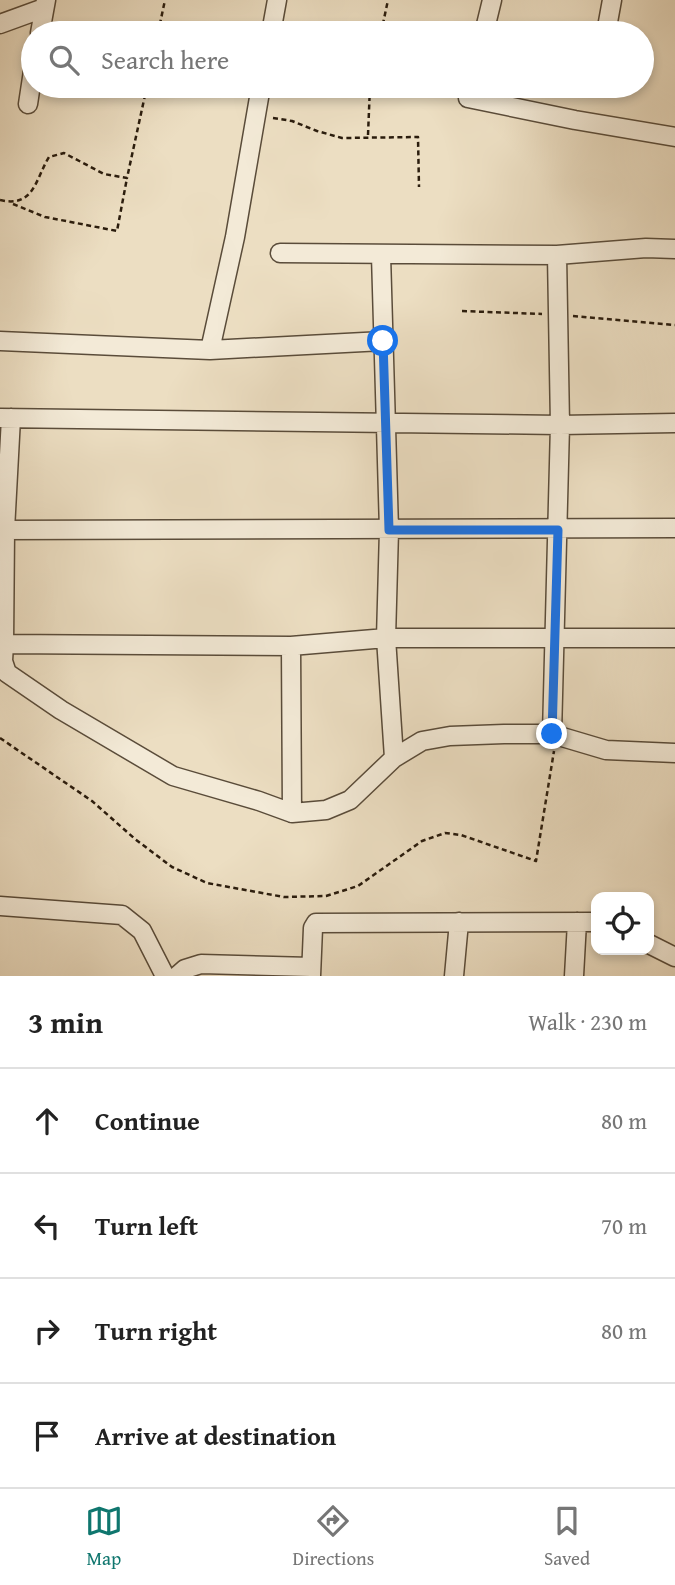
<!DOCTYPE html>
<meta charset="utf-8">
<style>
body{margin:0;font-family:"Gentium Book Plus",serif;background:#f2f2f2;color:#222}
.controls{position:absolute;right:21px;bottom:21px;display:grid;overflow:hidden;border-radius:14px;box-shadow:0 4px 10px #0003}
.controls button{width:63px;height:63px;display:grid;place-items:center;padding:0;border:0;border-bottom:2px solid #e0e0e0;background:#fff;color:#222;font:35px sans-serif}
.stop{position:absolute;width:21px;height:21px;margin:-16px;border:5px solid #1a73e8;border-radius:50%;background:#fff}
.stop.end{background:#1a73e8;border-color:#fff;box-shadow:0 2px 7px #0008}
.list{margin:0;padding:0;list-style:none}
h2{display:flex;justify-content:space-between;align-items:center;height:91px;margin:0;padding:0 28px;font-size:30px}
h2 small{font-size:23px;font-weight:400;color:#767676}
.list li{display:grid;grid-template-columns:46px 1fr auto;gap:21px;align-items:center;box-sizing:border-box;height:105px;padding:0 28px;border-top:2px solid #e0e0e0}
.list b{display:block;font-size:26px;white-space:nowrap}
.list em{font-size:23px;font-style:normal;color:#767676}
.icon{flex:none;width:38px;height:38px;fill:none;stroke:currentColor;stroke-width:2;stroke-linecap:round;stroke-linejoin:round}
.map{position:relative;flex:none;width:675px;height:976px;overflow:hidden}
.search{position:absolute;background:#fff;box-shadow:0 4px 10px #0003;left:21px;right:21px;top:21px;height:77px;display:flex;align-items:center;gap:18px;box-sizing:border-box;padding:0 24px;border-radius:38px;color:#767676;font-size:26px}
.sheet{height:511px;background:#fff}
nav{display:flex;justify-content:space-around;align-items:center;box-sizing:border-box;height:98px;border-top:2px solid #e0e0e0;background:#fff;font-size:19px;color:#767676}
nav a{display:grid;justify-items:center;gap:4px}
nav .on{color:#0f766e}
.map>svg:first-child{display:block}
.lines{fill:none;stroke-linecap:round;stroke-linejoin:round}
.minor-casing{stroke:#5a4c3a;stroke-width:21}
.path{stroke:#2a1c0d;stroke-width:2.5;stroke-dasharray:5 3.5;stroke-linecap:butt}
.minor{stroke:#f3ead7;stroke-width:18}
.route{stroke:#1a73e8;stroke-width:9}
</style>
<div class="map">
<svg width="675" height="976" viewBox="0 0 675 976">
<rect width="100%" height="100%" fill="#ecdec2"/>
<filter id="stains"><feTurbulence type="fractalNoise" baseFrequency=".00286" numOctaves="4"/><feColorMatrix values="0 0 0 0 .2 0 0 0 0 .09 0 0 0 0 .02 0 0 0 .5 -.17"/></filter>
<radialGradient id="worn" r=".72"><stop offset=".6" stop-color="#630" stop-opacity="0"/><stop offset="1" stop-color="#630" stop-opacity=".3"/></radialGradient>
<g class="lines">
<g class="minor-casing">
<path id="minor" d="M0,24L44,8
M40,33L46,0
M271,33L277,0
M484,33L492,0
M606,33L612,0
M471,86L468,98L575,120L675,137
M28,104L33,71
M280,253L557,255L646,248L675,249
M381,255L389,530L386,638L394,758
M0,341L210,350L383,341
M210,350L235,237L261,86
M0,418L560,425L675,423
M11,418L5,530L4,644L291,646L386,638H675
M0,530L675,528
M0,645L4,644L3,661L7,673L61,710L173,776L259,801L292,813L326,810L350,800L394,758L422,741L450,736L504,734H552L606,750L675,753
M291,646L292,813
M552,734L560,425L557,255
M0,906L122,915L142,931L165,976
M649,944L675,957
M177,976L185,969L201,964L311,967
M311,976L313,928L316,923L596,922
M454,976L459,922
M574,976L577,922"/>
</g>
<path class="path" d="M158,33L165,0
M381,33L388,0
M410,86L451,94
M273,118L292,121L317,131L342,138L418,137L419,187
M368,135L370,86
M0,200C34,208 35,180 49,157L64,153L104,174L127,178L147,86
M13,204L45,217L117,231L127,178
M462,311L542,314
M573,316L675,325
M0,738L92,801L135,839L172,867L207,883L284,897L326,896L358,886L422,841L445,833L461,835L536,861L554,751"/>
<use href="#minor" class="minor"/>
</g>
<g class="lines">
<path class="route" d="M383,341L389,530H558L552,734"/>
</g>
<rect width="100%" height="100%" filter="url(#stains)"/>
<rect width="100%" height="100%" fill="url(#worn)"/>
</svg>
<div class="controls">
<button><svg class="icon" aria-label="locate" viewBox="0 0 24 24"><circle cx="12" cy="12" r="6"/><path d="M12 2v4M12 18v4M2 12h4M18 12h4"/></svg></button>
</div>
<div class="stop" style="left:383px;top:341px"></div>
<div class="stop end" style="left:552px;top:734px"></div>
<div class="search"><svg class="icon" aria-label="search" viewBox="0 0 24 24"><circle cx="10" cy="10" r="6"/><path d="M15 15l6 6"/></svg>Search here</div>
</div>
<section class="sheet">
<h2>3 min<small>Walk · 230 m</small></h2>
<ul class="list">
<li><svg class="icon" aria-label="ahead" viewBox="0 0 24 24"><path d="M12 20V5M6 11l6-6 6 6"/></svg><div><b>Continue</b></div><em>80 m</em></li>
<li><svg class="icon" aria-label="left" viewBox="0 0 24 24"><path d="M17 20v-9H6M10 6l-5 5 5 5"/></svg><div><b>Turn left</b></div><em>70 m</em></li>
<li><svg class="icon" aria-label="right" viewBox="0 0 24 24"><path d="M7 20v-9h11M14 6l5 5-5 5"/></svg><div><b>Turn right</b></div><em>80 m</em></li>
<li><svg class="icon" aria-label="arrive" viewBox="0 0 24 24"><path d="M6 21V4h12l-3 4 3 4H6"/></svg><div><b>Arrive at destination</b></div></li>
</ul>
</section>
<nav>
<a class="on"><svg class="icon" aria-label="map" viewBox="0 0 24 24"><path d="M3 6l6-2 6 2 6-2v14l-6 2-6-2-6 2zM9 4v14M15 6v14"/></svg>Map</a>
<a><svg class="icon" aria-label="directions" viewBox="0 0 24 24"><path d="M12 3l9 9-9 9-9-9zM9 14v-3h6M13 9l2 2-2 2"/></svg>Directions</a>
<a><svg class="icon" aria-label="saved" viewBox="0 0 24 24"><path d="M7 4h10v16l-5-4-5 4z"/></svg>Saved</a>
</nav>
